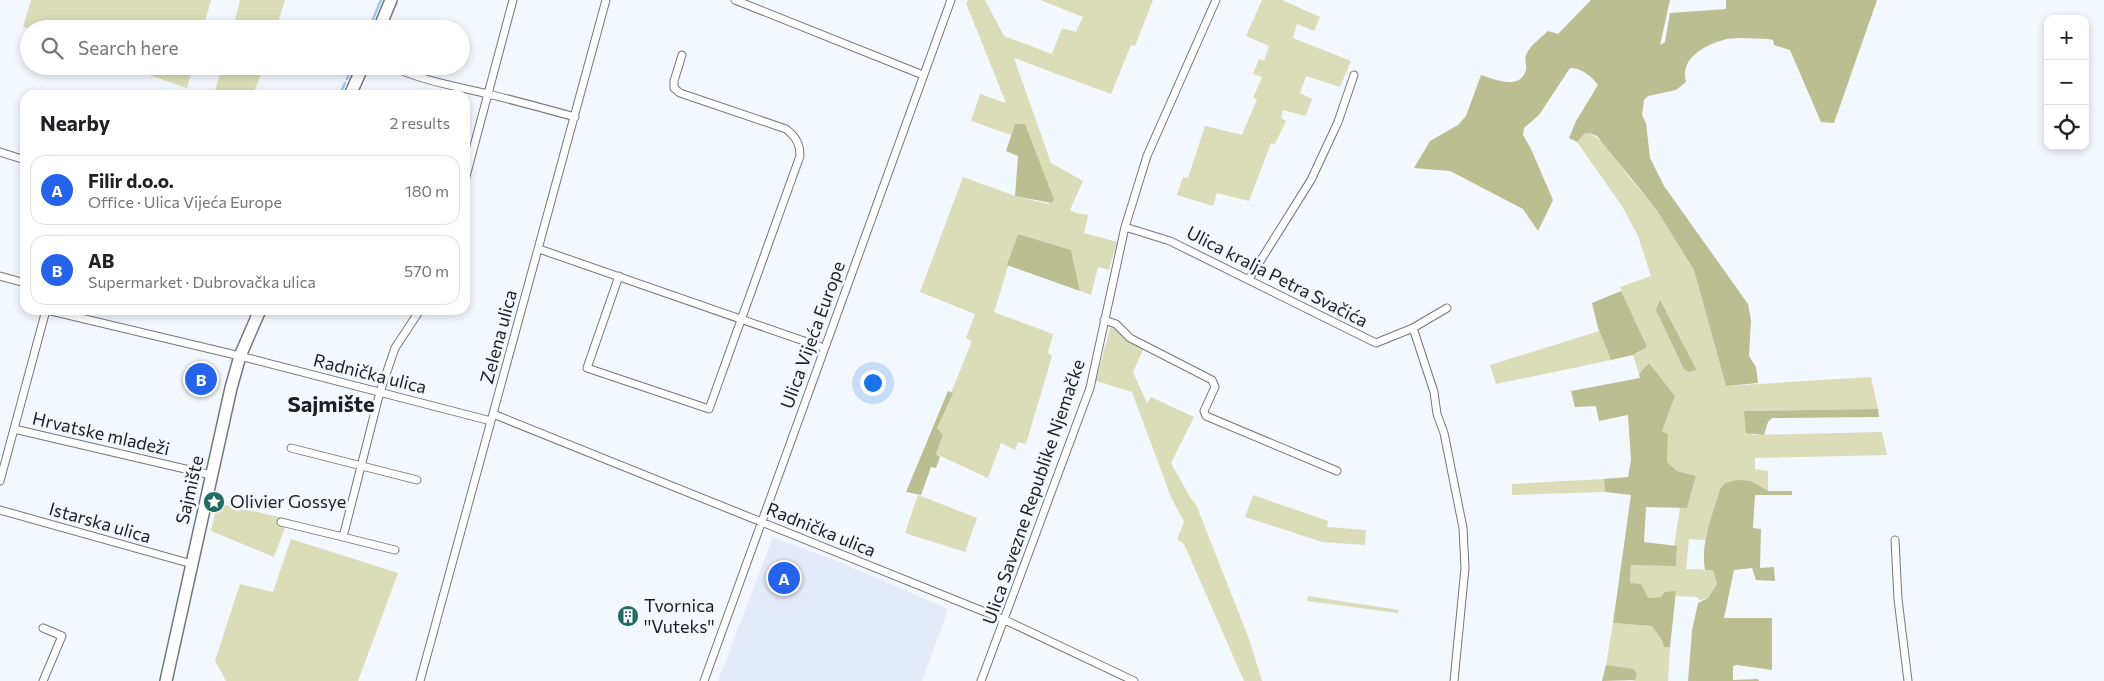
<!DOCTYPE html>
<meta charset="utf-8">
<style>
body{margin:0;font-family:Commissioner,sans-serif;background:#f6f6f6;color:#202124}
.controls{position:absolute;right:15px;top:15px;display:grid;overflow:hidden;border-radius:10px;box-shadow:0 2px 8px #0003}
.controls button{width:45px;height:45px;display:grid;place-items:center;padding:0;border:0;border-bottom:1px solid #e0e0e0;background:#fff;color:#202124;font:25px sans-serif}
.you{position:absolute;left:872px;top:382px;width:18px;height:18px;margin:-12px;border:4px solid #fff;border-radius:50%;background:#1a73e8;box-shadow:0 0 0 8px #1a73e833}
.badge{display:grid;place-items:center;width:32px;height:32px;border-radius:50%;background:#2563eb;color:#fff;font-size:16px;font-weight:700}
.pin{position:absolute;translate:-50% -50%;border:2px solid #fff;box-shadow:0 1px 5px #0006}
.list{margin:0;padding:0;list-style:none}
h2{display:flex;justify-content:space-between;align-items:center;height:65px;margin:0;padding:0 20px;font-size:21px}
h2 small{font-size:16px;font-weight:400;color:#757577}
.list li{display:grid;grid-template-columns:32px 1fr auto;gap:15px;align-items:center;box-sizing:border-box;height:70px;margin:0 10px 10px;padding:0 10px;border:1px solid #e0e0e0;border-radius:15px}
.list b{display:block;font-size:19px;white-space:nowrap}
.list p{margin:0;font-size:16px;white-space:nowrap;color:#757577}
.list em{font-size:16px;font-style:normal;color:#757577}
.icon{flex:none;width:28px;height:28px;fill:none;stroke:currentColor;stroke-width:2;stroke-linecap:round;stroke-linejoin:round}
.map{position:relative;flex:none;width:2104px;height:681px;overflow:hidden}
.search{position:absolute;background:#fff;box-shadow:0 2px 8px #0003;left:20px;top:20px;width:450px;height:55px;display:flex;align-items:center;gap:12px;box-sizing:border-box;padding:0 18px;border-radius:28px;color:#757577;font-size:19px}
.panel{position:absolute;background:#fff;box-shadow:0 2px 8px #0003;left:20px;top:90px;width:450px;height:225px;border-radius:15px}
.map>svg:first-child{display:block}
.built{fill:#e3eaf8}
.green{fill:#daddb8}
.forest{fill:#babe91}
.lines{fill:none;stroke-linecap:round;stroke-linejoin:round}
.stream{stroke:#a1cae9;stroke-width:2.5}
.street-casing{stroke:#74777d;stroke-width:9}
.primary-casing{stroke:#74777d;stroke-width:14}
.street{stroke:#fff;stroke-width:7}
.primary{stroke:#fff;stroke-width:11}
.labels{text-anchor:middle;stroke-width:5;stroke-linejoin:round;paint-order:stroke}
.street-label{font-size:18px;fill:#1d1e21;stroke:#f3f7fe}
.poi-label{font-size:18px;fill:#1d1e21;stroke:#f3f7fe;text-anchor:start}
.district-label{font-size:22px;font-weight:bold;fill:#1d1e21;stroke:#f3f7fe}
</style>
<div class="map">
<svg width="2104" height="681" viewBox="0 0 2104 681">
<rect width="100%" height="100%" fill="#f3f7fe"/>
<path class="built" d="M773,537L844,564L948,609L922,681H718Z"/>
<path class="green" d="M31,0H211L203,29H29V44L24,43L28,28L23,27Z
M240,0H285L276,29H233Z
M968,0H985L1004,36L1052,54L1062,28L1076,32L1083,17L1040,0H1153L1135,46L1131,45L1111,94L1014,58L1051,163L1083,181L1070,210L1076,213L1088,215L1084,233L1117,242L1109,270L1098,267L1091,295L1080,291L1071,250L1018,234L994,312L1053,334L1048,353L1052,356L1026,444L1018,442L1015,450L1001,443L988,478L936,454L943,435L937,428L972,341L966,338L975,314L920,292L963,177L1015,196L1048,204L1054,199L1025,125L1015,124L1011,135L971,121L980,94L1006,103L966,3Z
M1262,0H1282L1320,17L1314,31L1297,24L1293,38L1351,61L1340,87L1306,76L1300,93L1312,99L1306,116L1283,110L1281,118L1286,121L1275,144L1271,143L1249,201L1217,193L1213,206L1177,195L1183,177L1188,178L1205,126L1242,135L1257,99L1253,98L1262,77L1253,74L1259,59L1264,61L1269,46L1246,36Z
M123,66H193L187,88Z
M222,66H264L253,95H214Z
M1590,133L1605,144L1628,176L1656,209L1694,270L1726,386L1871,377L1878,409L1744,411L1753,435L1882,432L1887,455L1755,458V469L1768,471V491L1720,489L1705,540L1689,539L1686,569L1713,570L1717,584L1708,598L1700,600L1697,597L1676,596V591L1661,597L1648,598L1630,583L1631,565H1676L1677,547L1674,546L1680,508H1687L1696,476L1677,471L1667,462L1668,434L1662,431L1675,396L1649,363L1639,374L1633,355L1640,352L1620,287L1651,276L1638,236L1622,206L1577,142L1584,134Z
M1114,326L1122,336L1144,348L1133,372L1147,403L1151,397L1194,417L1171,463L1191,499L1195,502L1249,639L1262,681H1244L1184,544L1177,539L1184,522L1171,497L1132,392L1096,381L1110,328Z
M1599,331L1611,360L1496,384L1490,365Z
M1604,479L1605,492L1512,495V484Z
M918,495L977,518L965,552L905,533Z
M1253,495L1328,521L1327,527L1366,530L1365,545L1322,542L1245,517Z
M217,503L288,519L274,557L211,531Z
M291,539L398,573L358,681H226L215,661L240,584L273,592Z
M1308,596L1399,610L1398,613L1307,601Z
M1613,623L1652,626L1663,640L1664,647H1670L1668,681H1631L1635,680L1634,669L1606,665Z"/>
<path class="forest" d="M1591,0H1670L1660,45L1665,42L1670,13L1726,9V0H1877L1834,123L1821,122L1790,50L1774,45L1773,40L1768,39C1754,39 1734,36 1720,41C1701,47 1680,60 1686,82L1676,90L1648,96L1644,100L1642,115L1646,123L1650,158L1664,186L1748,304L1751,320L1749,356L1756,367L1758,383L1726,386L1694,270L1656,209L1597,136L1590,133L1584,134L1577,142L1569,138L1576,121L1598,85C1591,76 1582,68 1570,68L1539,115L1524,128L1523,135L1531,149L1553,200L1538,231L1523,209L1450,171L1414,168L1430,141L1458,125L1466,116L1481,75C1494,79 1520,91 1526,70C1527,65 1524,60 1526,55C1530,45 1541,38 1548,31L1558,34Z
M1015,124H1025L1054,199L1052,203L1015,196L1018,156L1006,151Z
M1018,234L1071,250L1080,291L1007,265Z
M1621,291L1647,347L1633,355L1611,360L1598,328L1592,303Z
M1660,300L1695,367L1696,370L1688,372L1684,369L1656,310Z
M1649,363L1675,396L1662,431L1668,434L1667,462L1677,471L1696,476L1687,508L1646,507L1644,542L1677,546L1676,566L1631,565L1630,583L1641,584L1648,598L1661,597L1665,592L1676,591L1670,647H1664L1662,640L1652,626L1613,623L1631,495L1605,492L1604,479L1628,477L1631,460L1628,415L1599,421L1596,406L1575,407L1571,391L1640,378L1639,374Z
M948,391L953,393L937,428L943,435L936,454L940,457L936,468L931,467L921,495L906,492Z
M1878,409L1879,417L1772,418L1768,422L1764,435L1746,433L1744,411Z
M1739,480L1751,481L1768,491H1792V495H1755L1753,528L1761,529L1760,568L1774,567L1775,581L1756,580L1752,568L1734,570L1724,618H1772V670L1737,665L1733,666V680L1758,679L1759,681H1688L1692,631L1698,603L1708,598L1717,584L1713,570H1705C1700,542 1713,515 1720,489L1725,483Z
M1606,665L1634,669L1637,674L1635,680L1602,681Z"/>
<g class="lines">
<path class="stream" d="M373,19L381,0
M368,29L371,23
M347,79L352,68
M340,94L345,83"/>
<g class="street-casing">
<path id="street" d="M735,0L923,75
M391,66C423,81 455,86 488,94C517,101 546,109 575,117
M0,152L25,160
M465,180L513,0
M1125,227L1170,241L1376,343L1413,328L1434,392L1437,414L1444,433L1463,528L1465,568L1454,681
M539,249L824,348
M0,276L25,283
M619,276L587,368L709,409L800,156C800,144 796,137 786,129L680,93L674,88V81L682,55
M1249,279L1311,180L1338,122L1354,75
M47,310L240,356L491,421
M1104,320L1116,324L1130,338L1212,380L1215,387L1204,411L1206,416L1337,471
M1413,328L1447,308
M493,414L1005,620L1134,681
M14,429L211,475
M291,448L417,480
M0,481L46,310
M0,510L192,564
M281,522L343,537L380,392L395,348L420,310
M343,537L395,550
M1895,540L1898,599L1908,681
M43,628L62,636L43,681
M420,681L606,0
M704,681L951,0
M981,681L1090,388L1125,227L1147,156L1216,0"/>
</g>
<g class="primary-casing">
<path id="primary" d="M379,29L391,0
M350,95L363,66
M166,681L231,388L240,356L260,310"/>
</g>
<use href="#street" class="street"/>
<use href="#primary" class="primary"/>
</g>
<defs>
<g id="sight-disc" transform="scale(1.125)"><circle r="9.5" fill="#236b62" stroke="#f3f7fe"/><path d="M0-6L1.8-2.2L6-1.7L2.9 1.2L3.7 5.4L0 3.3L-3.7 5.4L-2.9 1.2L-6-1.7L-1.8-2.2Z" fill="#fff"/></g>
<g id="building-disc" transform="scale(1.125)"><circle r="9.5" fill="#236b62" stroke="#f3f7fe"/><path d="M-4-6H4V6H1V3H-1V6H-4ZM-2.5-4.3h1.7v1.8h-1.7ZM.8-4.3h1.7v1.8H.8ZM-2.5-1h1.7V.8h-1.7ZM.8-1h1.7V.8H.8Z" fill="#fff"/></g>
</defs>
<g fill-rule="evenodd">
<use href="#sight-disc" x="214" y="502"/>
<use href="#building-disc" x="628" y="616"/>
</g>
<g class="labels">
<g class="street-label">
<text transform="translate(1277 277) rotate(27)" y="6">Ulica kralja Petra Svačića</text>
<text transform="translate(813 335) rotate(-70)" y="6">Ulica Vijeća Europe</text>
<text transform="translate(499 337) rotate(-75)" y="6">Zelena ulica</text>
<text transform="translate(370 374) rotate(14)" y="6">Radnička ulica</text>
<text transform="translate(101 434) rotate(13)" y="6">Hrvatske mladeži</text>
<text transform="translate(190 490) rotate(-77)" y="6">Sajmište</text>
<text transform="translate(1034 492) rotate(-71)" y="6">Ulica Savezne Republike Njemačke</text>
<text transform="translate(100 523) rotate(16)" y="6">Istarska ulica</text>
<text transform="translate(821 530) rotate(22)" y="6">Radnička ulica</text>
</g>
<g class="poi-label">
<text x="230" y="508">Olivier Gossye</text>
<text x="644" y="612">Tvornica<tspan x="644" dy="21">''Vuteks''</tspan></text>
</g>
<g class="district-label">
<text x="331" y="412">Sajmište</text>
</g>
</g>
</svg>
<div class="controls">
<button>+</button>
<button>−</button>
<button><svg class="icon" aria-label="locate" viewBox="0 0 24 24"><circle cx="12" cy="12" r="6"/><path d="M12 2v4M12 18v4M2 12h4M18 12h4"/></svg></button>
</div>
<div class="you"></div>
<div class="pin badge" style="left:784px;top:578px">A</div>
<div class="pin badge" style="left:201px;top:379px">B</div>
<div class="search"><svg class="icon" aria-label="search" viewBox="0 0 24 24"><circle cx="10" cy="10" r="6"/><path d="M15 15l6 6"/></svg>Search here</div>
<section class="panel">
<h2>Nearby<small>2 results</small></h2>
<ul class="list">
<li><span class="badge">A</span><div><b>Filir d.o.o.</b><p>Office · Ulica Vijeća Europe</p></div><em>180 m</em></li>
<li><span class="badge">B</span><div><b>AB</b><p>Supermarket · Dubrovačka ulica</p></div><em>570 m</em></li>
</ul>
</section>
</div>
